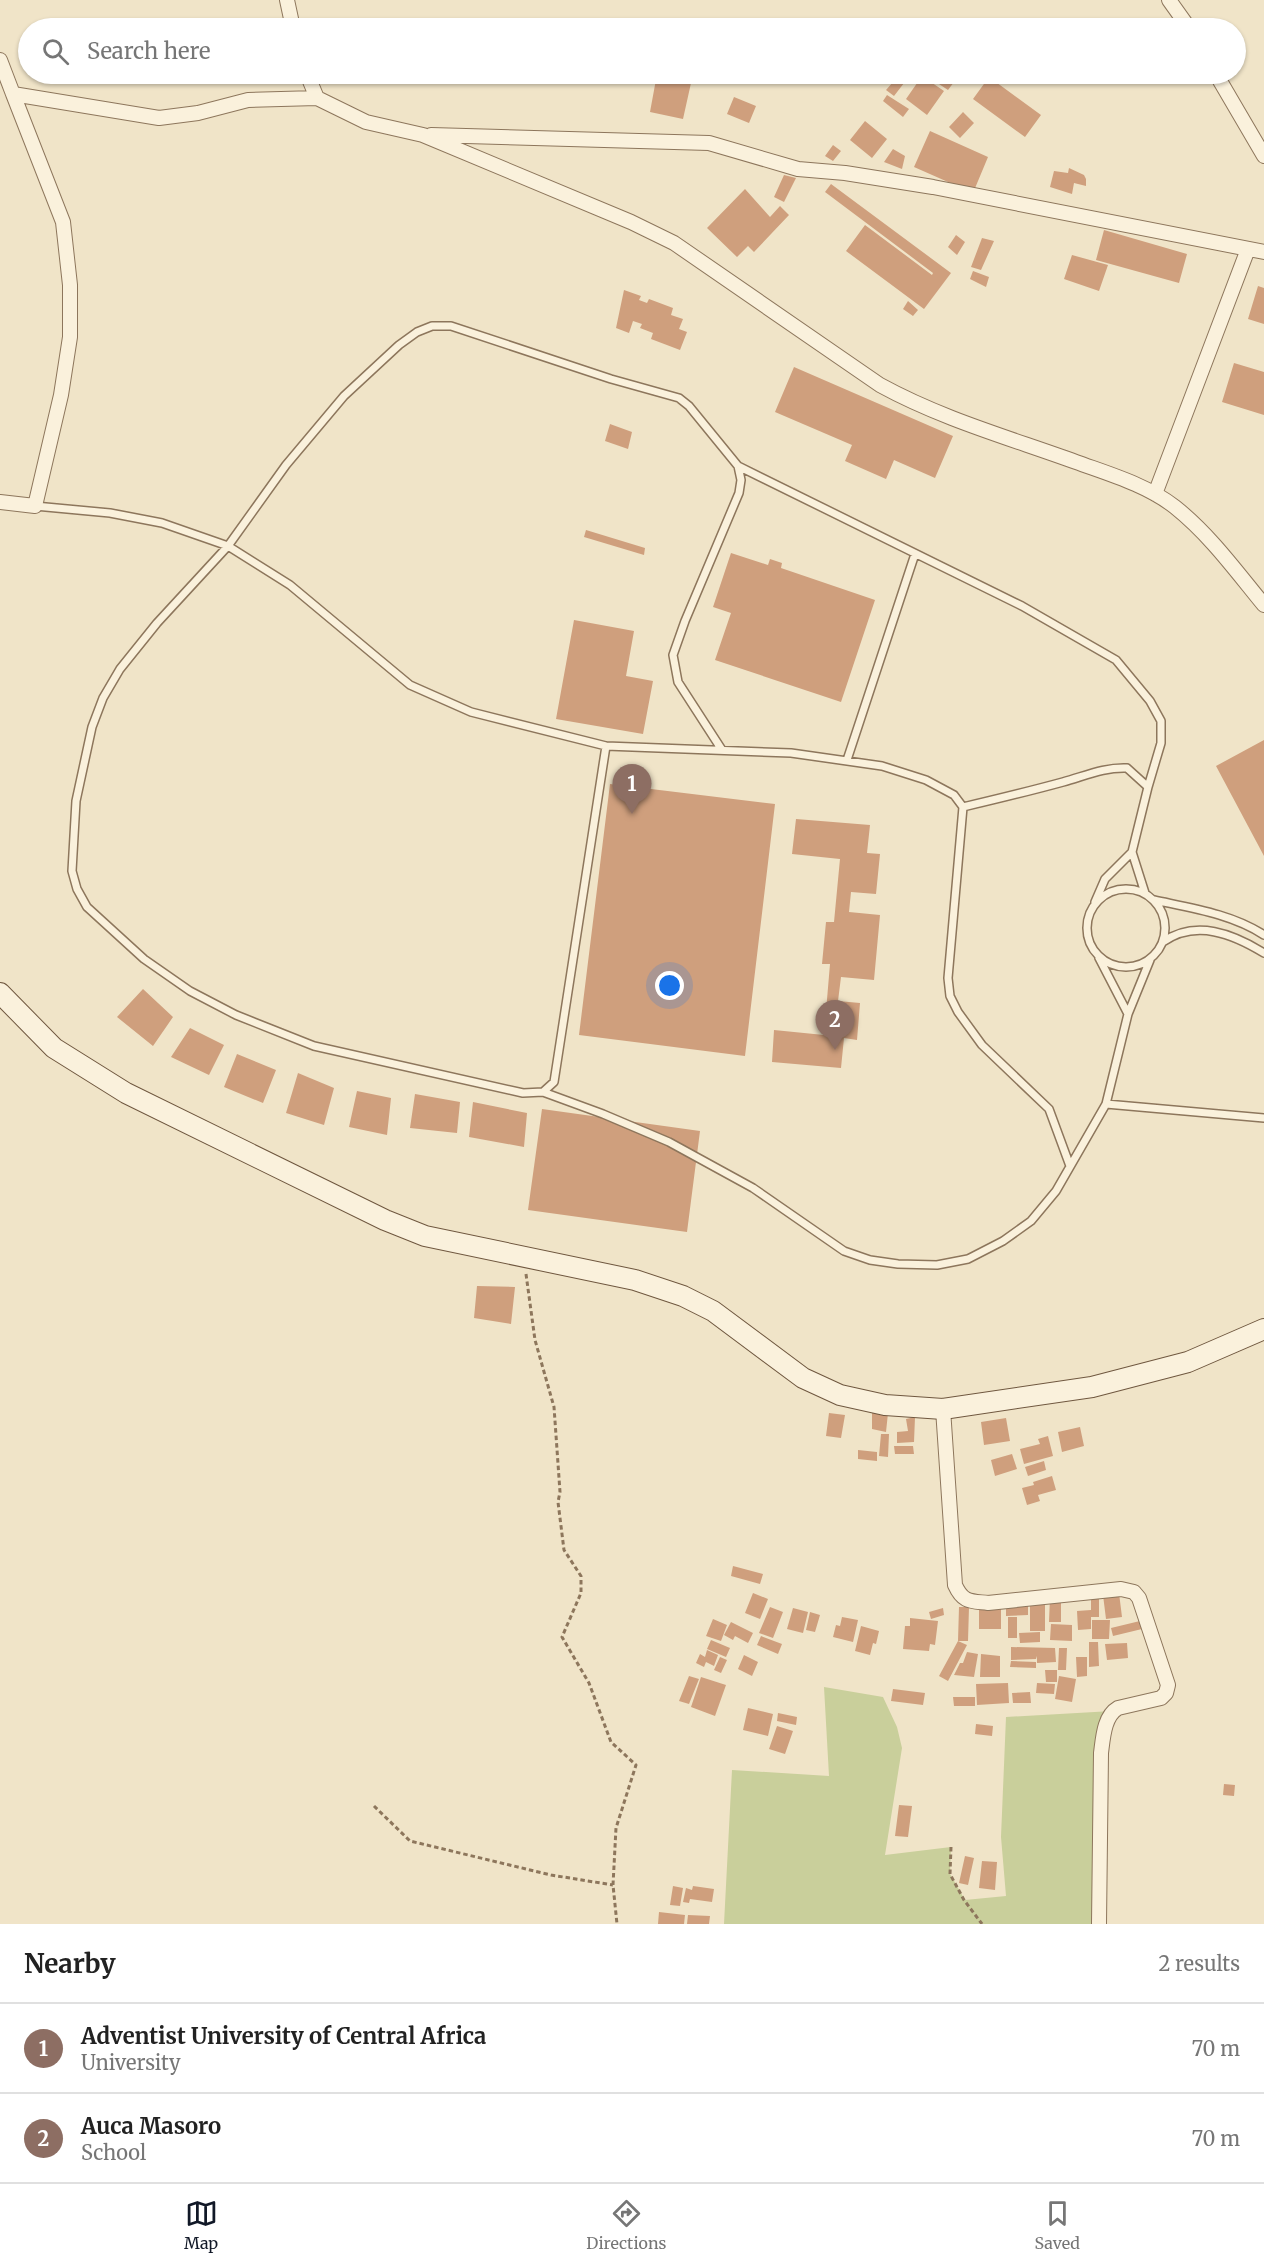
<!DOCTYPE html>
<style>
body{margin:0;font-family:Merriweather,serif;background:#f6f6f6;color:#222}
.you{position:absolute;left:670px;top:986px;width:21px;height:21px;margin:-15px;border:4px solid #fff;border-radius:50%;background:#1a73e8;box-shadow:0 0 0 9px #1a73e833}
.badge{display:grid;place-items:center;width:39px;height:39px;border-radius:50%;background:#111827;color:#fff;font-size:20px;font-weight:700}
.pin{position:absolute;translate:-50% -50px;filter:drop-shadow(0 2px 3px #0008)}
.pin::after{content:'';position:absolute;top:32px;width:21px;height:18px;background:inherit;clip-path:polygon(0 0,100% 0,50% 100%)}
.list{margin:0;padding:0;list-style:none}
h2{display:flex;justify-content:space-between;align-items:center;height:78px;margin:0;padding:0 24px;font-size:26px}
h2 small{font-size:20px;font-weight:400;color:#767676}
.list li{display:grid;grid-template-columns:39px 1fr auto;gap:18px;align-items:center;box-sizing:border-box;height:90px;padding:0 24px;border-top:2px solid #e0e0e0}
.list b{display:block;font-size:22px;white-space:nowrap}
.list p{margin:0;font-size:20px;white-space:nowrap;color:#767676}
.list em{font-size:20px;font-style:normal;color:#767676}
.icon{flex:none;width:33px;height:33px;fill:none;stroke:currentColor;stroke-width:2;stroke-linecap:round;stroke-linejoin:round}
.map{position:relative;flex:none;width:1264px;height:1924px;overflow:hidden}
.search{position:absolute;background:#fff;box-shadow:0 2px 4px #0004;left:18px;right:18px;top:18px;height:66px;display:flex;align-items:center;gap:15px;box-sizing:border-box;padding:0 21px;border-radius:33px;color:#767676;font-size:22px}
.sheet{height:258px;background:#fff}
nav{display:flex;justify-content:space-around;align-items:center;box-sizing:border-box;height:84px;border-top:2px solid #e0e0e0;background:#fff;font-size:16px;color:#767676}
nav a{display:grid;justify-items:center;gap:3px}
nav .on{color:#111827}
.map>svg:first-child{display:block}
.green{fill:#c9cf9b}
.building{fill:#cf9f7d}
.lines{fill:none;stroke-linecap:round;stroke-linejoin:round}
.lane-casing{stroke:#8d765c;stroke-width:10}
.street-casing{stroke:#8d765c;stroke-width:16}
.secondary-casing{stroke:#6f573f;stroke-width:22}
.path{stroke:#8d765c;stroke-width:3;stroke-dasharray:4.5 3;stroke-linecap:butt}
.lane{stroke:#faf1dc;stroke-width:7}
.street{stroke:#faf1dc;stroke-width:14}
.secondary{stroke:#faf1dc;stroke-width:20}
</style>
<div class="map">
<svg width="1264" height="1924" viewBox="0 0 1264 1924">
<rect width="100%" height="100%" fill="#f0e4c8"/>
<path class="green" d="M824,1687L883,1697L897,1727L902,1748L885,1855L951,1847L950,1874L965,1900L1006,1896L1001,1837L1006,1717L1112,1711L1104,1732L1099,1924H724L732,1770L829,1776Z"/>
<path class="building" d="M657,74H693L683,119L650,112Z
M900,74H911L894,96L886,90Z
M929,74H960L948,90L927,76Z
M922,76L944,91L927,115L906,99Z
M989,77L1041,115L1025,137L973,99Z
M887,95L909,109L903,117L883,101Z
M734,97L756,106L749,123L727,114Z
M963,112L974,123L960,138L949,127Z
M865,121L887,139L872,158L850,140Z
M930,131L988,157L973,193L914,167Z
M833,145L841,151L833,161L825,156Z
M893,149L905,156L902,169L884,162Z
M1069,168L1084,175L1086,179V186L1074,183L1072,194L1050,187L1054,171L1068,173Z
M784,175L796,178L784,202L774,197Z
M831,184L951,273L924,309L846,251L865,225L932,275L933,273L825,192Z
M745,189L770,217L780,206L789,215L754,252L748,246L737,257L707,228Z
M1104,230L1187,254L1179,283L1096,260Z
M956,235L965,242L957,255L948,247Z
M982,238L994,241L981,270L971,267Z
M1072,255L1108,265L1099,291L1064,279Z
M973,271L989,277L986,287L970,279Z
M1258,286L1264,288V324L1248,319Z
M624,290L641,296L639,300L647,303L649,299L673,308L671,315L683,319L679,329L687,332L680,350L651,339L653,333L640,328L642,324L633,321L629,333L616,328Z
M908,301L918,310L913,316L903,309Z
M1234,363L1264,372V415L1222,402Z
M794,367L953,436L935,478L894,460L886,479L845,461L852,445L775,412Z
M610,424L632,432L628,449L605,441Z
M586,530L645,548L644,555L584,537Z
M731,553L768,565L770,559L782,563L781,568L875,600L841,702L715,660L731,613L713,607Z
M574,620L634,631L626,676L653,681L643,734L556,719Z
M1264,740V856L1216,766Z
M610,784L775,804L745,1056L579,1035Z
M796,819L870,825L867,853L880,854L876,894L851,892L849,912L880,915L874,980L841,977L838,1001L860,1003L857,1040L844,1038L841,1068L772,1062L774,1030L824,1035L830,964H822L826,922H834L840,859L792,854Z
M143,989L173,1017L153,1046L117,1017Z
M190,1028L224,1045L209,1075L171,1057Z
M237,1054L276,1070L263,1103L224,1087Z
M298,1073L334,1088L324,1125L286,1113Z
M357,1091L391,1098L387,1135L349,1127Z
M415,1094L460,1102L457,1133L410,1128Z
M473,1102L527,1113L524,1147L469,1137Z
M542,1109L700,1131L687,1232L528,1210Z
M477,1286L515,1287L511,1324L474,1318Z
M872,1412L888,1413L886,1432L872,1429Z
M829,1413L845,1415L841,1438L826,1436Z
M915,1417L914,1442L897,1443V1432L908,1431L906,1419Z
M1006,1418L1010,1441L984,1445L981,1422Z
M1080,1427L1084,1446L1062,1452L1058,1432Z
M881,1434H889L888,1457L879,1456Z
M1048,1436L1053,1456L1024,1464L1020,1449L1040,1444L1038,1439Z
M894,1446H913L914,1454H895Z
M858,1450L877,1452V1461L858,1459Z
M1012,1454L1017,1469L995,1476L991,1460Z
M1044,1461L1046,1470L1028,1476L1025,1467Z
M1052,1476L1056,1490L1038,1495L1040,1501L1027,1505L1022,1488L1034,1485L1033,1482Z
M733,1566L763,1574L760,1584L731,1576Z
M753,1593L768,1599L760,1619L745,1613Z
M1119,1593L1122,1617L1106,1619L1103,1595Z
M1091,1594H1099V1617H1091V1629L1078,1630L1077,1611L1091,1610Z
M1050,1597H1061V1622H1049Z
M1030,1600H1045V1631H1030Z
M1006,1602H1028V1615L1006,1616Z
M770,1607L783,1612L773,1638L759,1633Z
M959,1607H969L968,1641H958L967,1645L948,1681L939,1676L958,1641Z
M793,1608L808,1612L803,1633L787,1629Z
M943,1608L944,1615L931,1619L929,1612Z
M979,1609H1001V1629H979Z
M810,1612L820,1615L815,1632L806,1630Z
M842,1617L858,1620L853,1642L833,1637L836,1625L840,1626Z
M1008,1617H1017V1638H1008Z
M910,1618L938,1621L935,1645L930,1644L929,1651L903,1649L905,1626H910Z
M713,1619L727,1625L721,1641L706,1636Z
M1092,1620H1110L1109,1639H1092Z
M1140,1621L1142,1629L1113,1636L1111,1628Z
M731,1622L753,1633L748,1643L735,1636L733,1640L724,1635Z
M1051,1624L1072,1625V1641L1050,1640Z
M861,1626L879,1631L876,1644L873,1643L870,1655L855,1651Z
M1040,1632V1642L1020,1643L1019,1633Z
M761,1636L782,1644L778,1654L757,1645Z
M711,1640L730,1648L726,1657L707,1649Z
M1089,1642H1098L1099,1666L1089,1667Z
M1127,1643L1128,1658L1107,1660L1105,1644Z
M1011,1647L1055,1648L1056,1662L1037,1663V1656L1036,1659L1011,1660Z
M1059,1648H1067L1066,1670H1058Z
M707,1650L718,1655L714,1666L706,1662L704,1667L696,1663L700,1654L705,1657Z
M967,1652L978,1654L974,1677L954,1675L960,1663H963Z
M981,1654L1000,1656V1677H980Z
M744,1655L758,1662L752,1676L738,1669Z
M720,1657L727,1660L721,1673L714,1670Z
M1076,1657H1087V1676L1077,1677Z
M1011,1661L1036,1662V1668L1010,1667Z
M1045,1670H1057V1682H1046Z
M689,1676L699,1679L689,1704L679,1701Z
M1059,1676L1076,1679L1072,1702L1055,1699Z
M701,1677L726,1685L715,1716L691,1707Z
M1008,1683L1009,1703L977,1705L976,1684Z
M1037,1683L1055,1684L1054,1694L1036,1693Z
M893,1689L925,1693L923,1705L891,1701Z
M1030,1692L1031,1703H1013L1012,1693Z
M953,1697H975V1706H954Z
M748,1708L773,1714L768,1736L743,1730Z
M778,1713L797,1717L796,1725L777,1721Z
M976,1724L993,1726L992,1736L975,1734Z
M777,1726L793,1731L785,1754L769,1749Z
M1224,1784L1235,1785L1234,1796L1223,1795Z
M899,1805L912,1806L908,1837L895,1836Z
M965,1856L974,1858L968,1885L959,1883Z
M982,1861L997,1862L995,1890L979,1888Z
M673,1886L683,1888L680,1906L670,1905Z
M693,1886L714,1889L712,1902L690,1899L689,1903L683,1902L686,1888L692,1890Z
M659,1912L685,1915L684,1924H658Z
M688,1915L710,1916L709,1924H687Z"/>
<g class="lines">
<g class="lane-casing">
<path id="lane" d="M738,466L1022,606L1116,660L1150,701L1161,721V743L1148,787
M35,506L110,513L162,523L228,546L290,585L410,685L471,712L606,746L791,753L882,766L926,780L954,795L963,807L948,978L950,996L958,1012L982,1045L1049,1109L1070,1166
M606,746L554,1082L543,1092L523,1093L314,1046L236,1015L190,991L144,959L87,907L77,889L72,871L76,801L92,727L103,698L120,669L157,623L228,546L286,465L344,396L399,345L417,332L432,326H451L611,379L679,398L689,406L738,466L741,480L739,493L685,621L673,655L678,682L722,750
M847,760L915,554
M963,807C997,799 1030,791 1063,782C1085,776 1104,767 1127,768L1148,787L1132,852L1145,893
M1087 928a39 39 0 1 1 78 0a39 39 0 1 1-78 0Z
M1154,900C1191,908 1232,914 1264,935
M1095,902L1105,879L1132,852
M1163,942C1196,919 1233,934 1264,953
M1099,958L1128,1014
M543,1092L603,1114L669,1142L753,1188L844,1251L870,1260L898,1264L937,1265L968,1259L1003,1241L1031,1221L1056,1191L1106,1104L1128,1014L1150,960
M1106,1104L1264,1118"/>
</g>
<g class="street-casing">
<path id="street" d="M287,0L293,28
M1169,0L1189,28
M0,60L13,94L159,118L198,113L248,100L317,98L366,122L423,135L631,222L674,243L880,385C942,419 1010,438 1076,462C1109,474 1147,485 1175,507C1210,535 1236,571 1264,605
M307,74L317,98
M1216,74L1264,156
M431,135L709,143L798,169L845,173L933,187L1264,252
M1155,494L1248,249
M0,502L35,506L61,395L70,337V285L63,222L13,94
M943,1409L955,1585C963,1603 971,1601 988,1603L1121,1589L1134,1592L1139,1598L1168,1685L1166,1693L1161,1698L1118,1708C1104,1716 1103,1738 1101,1753L1099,1924"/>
</g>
<g class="secondary-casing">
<path id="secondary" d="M0,993L54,1048L126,1093L385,1220L425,1236L635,1280L683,1296L713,1311L803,1378L840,1395L885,1405L943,1409L1092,1387L1188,1362L1264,1329"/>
</g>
<path class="path" d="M526,1274L535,1340L554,1407L560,1492L558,1502L564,1550L581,1576V1593L562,1637L589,1683L611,1742L636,1765L616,1828L613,1885L617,1924
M374,1806L410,1841L551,1875L613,1885
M951,1847L950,1874L964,1900L982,1924"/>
<use href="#lane" class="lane"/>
<use href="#street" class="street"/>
<use href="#secondary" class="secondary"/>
</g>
</svg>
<div class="you"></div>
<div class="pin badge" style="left:632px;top:814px;background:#8d6e63">1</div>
<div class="pin badge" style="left:835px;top:1050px;background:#8d6e63">2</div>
<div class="search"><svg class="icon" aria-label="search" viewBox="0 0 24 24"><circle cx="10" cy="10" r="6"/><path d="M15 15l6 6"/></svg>Search here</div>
</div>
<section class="sheet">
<h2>Nearby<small>2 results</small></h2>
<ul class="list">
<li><span class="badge" style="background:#8d6e63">1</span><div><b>Adventist University of Central Africa</b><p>University</p></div><em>70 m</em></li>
<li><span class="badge" style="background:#8d6e63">2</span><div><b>Auca Masoro</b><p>School</p></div><em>70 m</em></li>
</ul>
</section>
<nav>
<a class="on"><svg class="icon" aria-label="map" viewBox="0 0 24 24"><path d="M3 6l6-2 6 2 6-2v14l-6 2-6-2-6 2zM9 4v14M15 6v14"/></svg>Map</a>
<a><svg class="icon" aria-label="directions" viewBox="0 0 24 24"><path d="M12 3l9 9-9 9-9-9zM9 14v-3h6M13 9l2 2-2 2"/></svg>Directions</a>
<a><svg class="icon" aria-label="saved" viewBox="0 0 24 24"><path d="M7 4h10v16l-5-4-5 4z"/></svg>Saved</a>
</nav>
